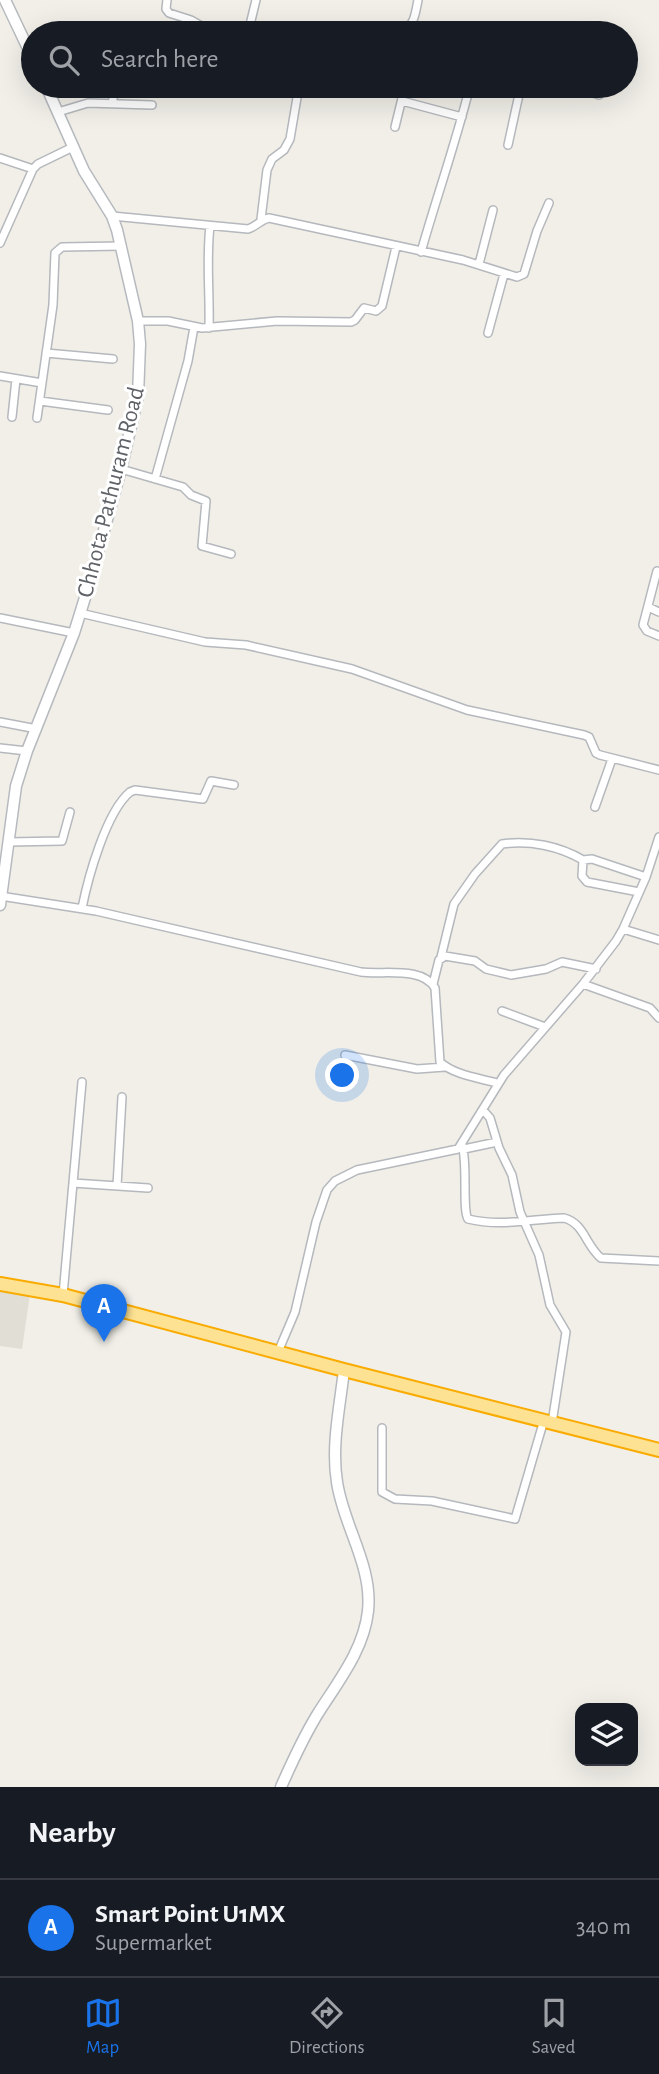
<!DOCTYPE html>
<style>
body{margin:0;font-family:"Alegreya Sans",sans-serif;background:#20242c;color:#f1f3f6}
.controls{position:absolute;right:21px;bottom:21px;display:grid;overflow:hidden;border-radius:14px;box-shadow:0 7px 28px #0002}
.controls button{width:63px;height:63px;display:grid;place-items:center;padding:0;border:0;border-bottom:2px solid #363941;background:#171b24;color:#f1f3f6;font:35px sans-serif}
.you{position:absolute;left:343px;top:1076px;width:24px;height:24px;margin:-18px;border:5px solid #fff;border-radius:50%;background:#1a73e8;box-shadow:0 0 0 10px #1a73e833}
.badge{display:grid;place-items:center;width:46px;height:46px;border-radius:50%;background:#1a73e8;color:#fff;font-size:23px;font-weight:700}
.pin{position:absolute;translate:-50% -58px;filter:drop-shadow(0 2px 4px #0008)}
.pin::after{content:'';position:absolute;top:37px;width:24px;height:21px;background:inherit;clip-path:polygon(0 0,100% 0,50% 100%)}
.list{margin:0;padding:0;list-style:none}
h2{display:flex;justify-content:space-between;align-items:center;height:91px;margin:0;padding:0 28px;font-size:30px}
h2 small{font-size:23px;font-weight:400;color:#9ea1a6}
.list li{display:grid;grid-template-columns:46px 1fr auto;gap:21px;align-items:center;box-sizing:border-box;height:98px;padding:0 28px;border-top:2px solid #363941}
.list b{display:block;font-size:26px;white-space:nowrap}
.list p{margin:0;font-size:23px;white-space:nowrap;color:#9ea1a6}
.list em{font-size:23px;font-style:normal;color:#9ea1a6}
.icon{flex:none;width:38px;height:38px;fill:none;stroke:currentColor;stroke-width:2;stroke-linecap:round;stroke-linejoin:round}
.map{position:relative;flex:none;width:659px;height:1787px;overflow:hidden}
.search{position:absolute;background:#171b24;box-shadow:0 7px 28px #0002;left:21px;right:21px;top:21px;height:77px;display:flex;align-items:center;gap:18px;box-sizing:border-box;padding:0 24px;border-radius:38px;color:#9ea1a6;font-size:26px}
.sheet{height:189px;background:#171b24}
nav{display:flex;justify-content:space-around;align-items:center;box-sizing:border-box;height:98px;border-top:2px solid #363941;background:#171b24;font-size:19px;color:#9ea1a6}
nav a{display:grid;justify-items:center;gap:4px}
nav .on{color:#1a73e8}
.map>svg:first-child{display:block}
.education{fill:#e1ded6}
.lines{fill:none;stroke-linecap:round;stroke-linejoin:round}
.street-casing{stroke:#b5b8bc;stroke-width:10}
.secondary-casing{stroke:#b6babf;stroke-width:13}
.highway-casing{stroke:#f9ab00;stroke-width:16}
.street{stroke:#fff;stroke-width:7}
.secondary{stroke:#fff;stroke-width:10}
.highway{stroke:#fde293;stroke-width:12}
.labels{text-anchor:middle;stroke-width:6;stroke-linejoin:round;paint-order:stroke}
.street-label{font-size:24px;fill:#5f6368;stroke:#fff}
</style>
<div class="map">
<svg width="659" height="1787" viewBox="0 0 659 1787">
<rect width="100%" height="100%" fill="#f1efe8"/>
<path class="education" d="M0,1290L30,1294L22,1349L0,1346Z"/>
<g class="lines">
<g class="street-casing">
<path id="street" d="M167,0L166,9L169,13L191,20L214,33
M248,33L256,0
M394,33C415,27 414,20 418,0
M574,86L599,95
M402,101L462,117
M112,103L116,86
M58,112L88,103L152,105
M395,127L405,86
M508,145L520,90L511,86
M0,158L33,169
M112,216L248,229C257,226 260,220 269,218L463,260L517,277L524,274L537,231L549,203
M261,219L267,170L272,159L284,150L290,139L299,86
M0,243L33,169L38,164L73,147
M421,252C437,196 456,142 470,86
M479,264L493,210
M138,321H168L202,328L277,321L351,322L355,320L364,308L376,311L382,306L396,247
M209,328C210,294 206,260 210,226
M488,333L504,274
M46,353L113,359
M0,376L42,383
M40,401L108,410
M12,417L16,379
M37,418L53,305L55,253L62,247L122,246
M121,469L183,487L191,495L206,501L202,546L231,554
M155,479L188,361L194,327
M657,571L643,625L647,631L659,636
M648,607L659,612
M80,613L205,642L246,645L352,669L467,710L584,735L589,737L596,753L600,755L659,770
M0,618L74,633
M0,722L37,729
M0,748L27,751
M595,807L612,759
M659,837L646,877L623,929L659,940
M9,842L62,841L70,812
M583,860L592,859L646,877
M0,896L96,911L361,972C383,975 422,966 435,988L440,1062C454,1075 479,1078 497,1083
M82,908C88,878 106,812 130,792L135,790L203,799L211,781L234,785
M441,957L454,904L475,874L502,844C530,840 559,846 583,860L582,876L587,882L639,892
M433,984L439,960L445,956L475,961L486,969L511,975L546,969L562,962L596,969
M583,984L650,1008L659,1018
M502,1011L545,1027
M345,1055L417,1069L445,1067
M483,1110L490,1118L499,1148L512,1175L520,1212L539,1255L550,1305L566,1332L552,1423
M462,1145C468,1162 462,1210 468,1219C501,1227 530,1219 564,1218C584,1223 586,1246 601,1258L659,1261
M464,1149L497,1142
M73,1183L148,1188
M117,1186L122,1097
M63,1295L82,1082
M278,1352L295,1312L316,1222L327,1190L335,1181L357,1170L458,1149L504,1075L583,984L616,941L623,929
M382,1428V1492L395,1499L432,1501L515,1519L544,1420"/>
</g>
<g class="secondary-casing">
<path id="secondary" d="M5,0L33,59
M0,905L16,786L27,751L74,633L88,588L121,469L138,396L140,344L138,321L117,230L112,216L84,171L46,86
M281,1787C292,1762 303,1738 317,1715C337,1683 364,1650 368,1611C373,1566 343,1525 337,1482C331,1446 340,1406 344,1370"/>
</g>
<g class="highway-casing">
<path id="highway" d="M0,1284L63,1295L344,1370L659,1450"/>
</g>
<use href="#street" class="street"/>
<use href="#secondary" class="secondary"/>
<use href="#highway" class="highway"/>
</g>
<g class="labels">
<g class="street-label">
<text transform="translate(110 492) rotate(-76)" y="8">Chhota Pathuram Road</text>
</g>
</g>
</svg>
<div class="controls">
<button><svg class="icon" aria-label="layers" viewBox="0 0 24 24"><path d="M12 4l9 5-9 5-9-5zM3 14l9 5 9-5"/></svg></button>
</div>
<div class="you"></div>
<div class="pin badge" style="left:104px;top:1342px">A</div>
<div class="search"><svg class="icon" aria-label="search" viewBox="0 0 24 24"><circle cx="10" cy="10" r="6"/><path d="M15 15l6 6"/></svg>Search here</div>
</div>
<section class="sheet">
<h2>Nearby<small></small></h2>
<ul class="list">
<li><span class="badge">A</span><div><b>Smart Point U1MX</b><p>Supermarket</p></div><em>340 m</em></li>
</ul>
</section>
<nav>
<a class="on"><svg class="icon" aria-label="map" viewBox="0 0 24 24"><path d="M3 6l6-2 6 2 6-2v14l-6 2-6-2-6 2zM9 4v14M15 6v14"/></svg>Map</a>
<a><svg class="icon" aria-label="directions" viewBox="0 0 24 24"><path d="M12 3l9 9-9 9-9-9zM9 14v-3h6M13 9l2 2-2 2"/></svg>Directions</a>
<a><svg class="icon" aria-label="saved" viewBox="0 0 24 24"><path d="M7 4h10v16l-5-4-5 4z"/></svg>Saved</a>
</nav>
